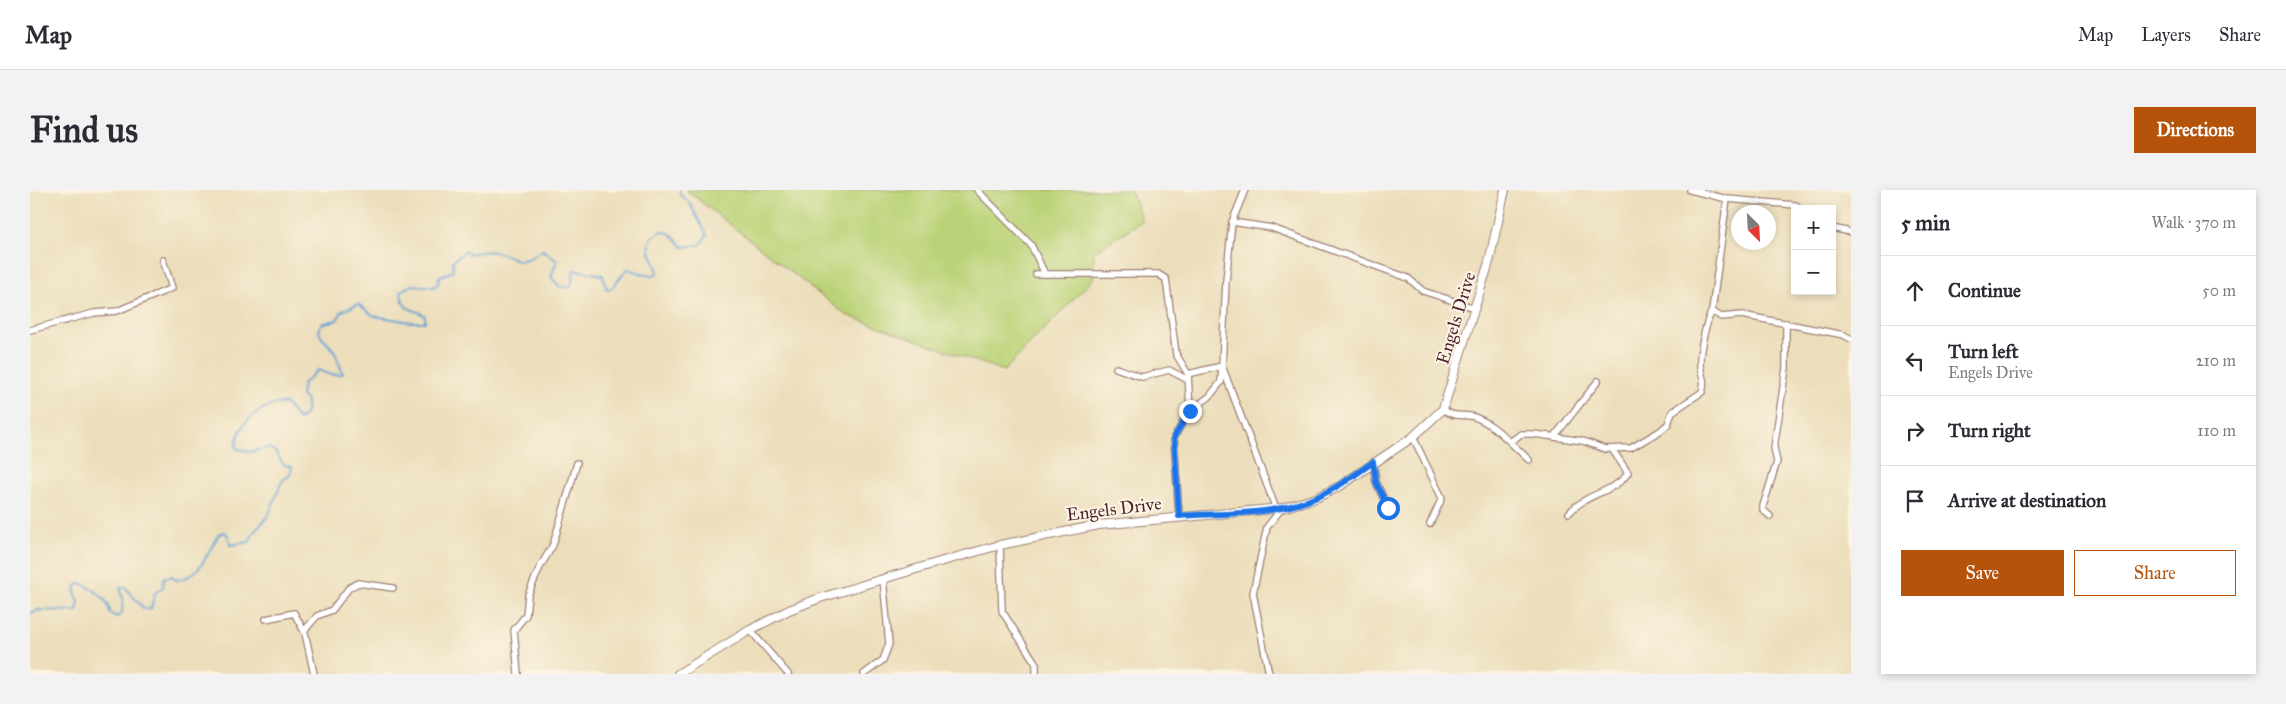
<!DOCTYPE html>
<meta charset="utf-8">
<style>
body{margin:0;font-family:"IM FELL Great Primer",serif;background:#f2f2f3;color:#2b2b33}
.controls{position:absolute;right:15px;top:15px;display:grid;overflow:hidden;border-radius:0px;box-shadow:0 2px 8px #0003}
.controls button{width:45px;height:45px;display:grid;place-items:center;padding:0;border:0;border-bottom:1px solid #e1e1e2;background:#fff;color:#2b2b33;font:25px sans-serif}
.compass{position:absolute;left:1701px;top:15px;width:45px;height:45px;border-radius:50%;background:#fff;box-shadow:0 2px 8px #0003;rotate:156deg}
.stop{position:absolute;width:15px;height:15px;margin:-11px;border:4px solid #1a73e8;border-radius:50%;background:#fff}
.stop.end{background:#1a73e8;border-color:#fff;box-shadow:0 1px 5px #0008}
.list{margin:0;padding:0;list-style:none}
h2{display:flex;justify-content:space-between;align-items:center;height:65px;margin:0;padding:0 20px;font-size:21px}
h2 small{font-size:16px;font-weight:400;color:#7c7c81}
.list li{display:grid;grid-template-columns:32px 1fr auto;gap:15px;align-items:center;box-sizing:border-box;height:70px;padding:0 20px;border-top:1px solid #e1e1e2}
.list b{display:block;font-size:19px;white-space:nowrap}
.list p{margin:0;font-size:16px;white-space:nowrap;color:#7c7c81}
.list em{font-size:16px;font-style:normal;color:#7c7c81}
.actions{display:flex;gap:10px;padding:15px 20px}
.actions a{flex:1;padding:11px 0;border:1px solid #b45309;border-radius:0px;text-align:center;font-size:18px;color:#b45309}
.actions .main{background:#b45309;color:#fff}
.icon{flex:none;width:28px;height:28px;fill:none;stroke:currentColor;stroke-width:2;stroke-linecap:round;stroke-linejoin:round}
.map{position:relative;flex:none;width:1821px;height:484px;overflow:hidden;border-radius:0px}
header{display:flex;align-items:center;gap:30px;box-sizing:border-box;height:70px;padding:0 25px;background:#fff;border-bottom:1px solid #e1e1e2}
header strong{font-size:24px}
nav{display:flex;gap:28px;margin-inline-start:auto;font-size:18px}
.intro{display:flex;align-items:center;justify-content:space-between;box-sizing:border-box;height:120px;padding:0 30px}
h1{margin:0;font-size:35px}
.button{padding:12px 22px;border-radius:0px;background:#b45309;color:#fff;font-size:18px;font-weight:700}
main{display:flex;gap:30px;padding:0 30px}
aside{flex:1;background:#fff;border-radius:0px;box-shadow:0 2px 8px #0003}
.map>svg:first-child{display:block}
.green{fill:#bbd378;stroke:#827952}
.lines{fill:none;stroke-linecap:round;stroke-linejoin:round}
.stream{stroke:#5ea0d2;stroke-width:2}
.minor-casing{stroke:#9b7e73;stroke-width:8}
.tertiary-casing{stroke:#9b7e73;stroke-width:10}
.minor{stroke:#fff;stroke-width:5.5}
.tertiary{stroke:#fff;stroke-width:8}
.route{stroke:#1a73e8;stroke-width:6}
.labels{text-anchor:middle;stroke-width:4;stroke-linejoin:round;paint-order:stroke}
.street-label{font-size:18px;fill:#4a1f2b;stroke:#fcf5e5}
</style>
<header>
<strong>Map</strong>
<nav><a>Map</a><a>Layers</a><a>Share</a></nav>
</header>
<div class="intro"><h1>Find us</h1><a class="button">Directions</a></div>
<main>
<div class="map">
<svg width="1821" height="484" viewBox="0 0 1821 484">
<rect width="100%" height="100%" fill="#fcf5e5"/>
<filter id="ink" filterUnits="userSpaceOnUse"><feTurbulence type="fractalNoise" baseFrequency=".02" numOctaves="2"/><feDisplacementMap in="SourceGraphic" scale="10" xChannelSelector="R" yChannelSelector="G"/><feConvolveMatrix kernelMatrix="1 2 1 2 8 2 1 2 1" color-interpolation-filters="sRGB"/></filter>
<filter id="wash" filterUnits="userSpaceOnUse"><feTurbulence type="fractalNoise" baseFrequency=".0096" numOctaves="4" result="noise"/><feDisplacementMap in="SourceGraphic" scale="20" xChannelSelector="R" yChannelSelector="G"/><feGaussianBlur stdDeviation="1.12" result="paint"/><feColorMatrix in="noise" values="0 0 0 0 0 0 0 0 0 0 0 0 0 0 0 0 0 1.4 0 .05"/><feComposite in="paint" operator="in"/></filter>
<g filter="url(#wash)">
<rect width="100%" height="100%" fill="#ecdebb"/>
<path class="green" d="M656,0H1101L1112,31L1064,62L1063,89L974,181L816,125Z"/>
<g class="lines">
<path class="stream" d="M0,423L9,420L47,421L49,412L45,403L46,396L50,393C62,398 79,408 80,423L86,427L92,424L93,409L90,398L95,397L114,419H121L125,403L133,397L134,388L142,386L146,390C171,388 177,363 189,344L195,342L199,347L200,355L219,352L224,342L238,326L252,291L260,285L262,277L253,274L246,262L238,258L219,262L206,258C207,233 231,214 255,213L269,230L276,223L277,210L271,206L273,194L288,180L301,185L313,184L304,160L292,148L289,142L291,134L307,130L312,121L328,114L344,126L381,132H395V126C382,115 374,126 371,101L382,95L403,97L408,94L409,87L423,81V71L435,61L439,64C462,59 468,61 489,71L500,68L513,60L527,71L521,87L530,97H541L544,80L573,85L576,98L581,99L597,79L621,86L628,83C625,66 616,66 621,48L631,41L641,44L653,57L670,55L677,45L659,12L650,5V0"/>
</g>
</g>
<g filter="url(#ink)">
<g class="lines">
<g class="minor-casing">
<path id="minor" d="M947,0L1001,55L1015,84
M1215,0L1202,32L1196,91L1192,176L1246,319
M1660,0L1697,9L1766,15L1771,19
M1697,9L1682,121L1691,127L1712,125L1814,145L1821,149
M1202,32L1242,38L1378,88L1393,101L1445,118
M1802,38L1821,42
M1006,84H1128L1136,89L1146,164L1158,184L1160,221
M0,140L64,123L87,121L142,98L133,70
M1086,178L1112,187L1139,180L1158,190
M1413,219C1426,230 1435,222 1447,228C1460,233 1471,243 1480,252L1491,244H1504L1553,251L1575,259L1601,258L1630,241L1638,234L1642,222L1672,202C1676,189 1671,187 1670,175C1669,163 1676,131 1682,121
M1383,247L1412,308L1400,334
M1524,247L1568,191
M1480,252L1499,270
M1343,272L1346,292L1358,318
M1539,323C1557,302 1583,304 1598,283L1582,259
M1149,326L1144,247L1160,221L1179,207L1191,192L1192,176L1158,184
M1740,326L1733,320V316L1747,272L1744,258L1756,178V133
M970,355L972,421L1006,474V484
M236,429L264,423L275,443L284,484
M720,440L758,484
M274,441L287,426L302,420L319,398L328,393L363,398
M488,484L484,440L496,425L498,405L510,377L523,355L547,273
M834,484L853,470L859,454L853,388
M1239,484L1223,403L1237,337L1252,318"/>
</g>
<g class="tertiary-casing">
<path id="tertiary" d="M648,484L720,440L759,420L790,408L906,373L970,355L1069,335L1252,318L1286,308L1310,296L1383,247L1413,219L1459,72L1475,0"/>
</g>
<use href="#minor" class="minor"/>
<use href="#tertiary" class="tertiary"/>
</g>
</g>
<g class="lines" filter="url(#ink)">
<path class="route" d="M1160,221L1144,247L1149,326C1195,323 1245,326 1287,307C1307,298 1325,285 1343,272L1346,292L1358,318"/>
</g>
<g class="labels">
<g class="street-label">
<text transform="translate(1426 128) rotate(-73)" y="6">Engels Drive</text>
<text transform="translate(1084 319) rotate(-7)" y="6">Engels Drive</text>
</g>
</g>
</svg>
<div class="controls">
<button>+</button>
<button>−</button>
</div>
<svg class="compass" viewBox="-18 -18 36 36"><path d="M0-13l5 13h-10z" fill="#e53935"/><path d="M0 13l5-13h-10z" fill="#7c7c81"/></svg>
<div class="stop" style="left:1358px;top:318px"></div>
<div class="stop end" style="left:1160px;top:221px"></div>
</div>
<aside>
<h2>5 min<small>Walk · 370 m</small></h2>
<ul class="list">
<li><svg class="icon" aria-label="ahead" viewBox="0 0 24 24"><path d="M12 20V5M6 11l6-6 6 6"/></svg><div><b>Continue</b></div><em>50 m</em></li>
<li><svg class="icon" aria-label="left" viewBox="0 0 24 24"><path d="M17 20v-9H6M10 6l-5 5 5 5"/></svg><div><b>Turn left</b><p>Engels Drive</p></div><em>210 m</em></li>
<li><svg class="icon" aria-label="right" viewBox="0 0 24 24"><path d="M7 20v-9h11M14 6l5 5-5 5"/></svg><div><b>Turn right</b></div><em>110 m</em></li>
<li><svg class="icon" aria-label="arrive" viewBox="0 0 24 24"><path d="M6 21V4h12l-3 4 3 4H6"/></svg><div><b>Arrive at destination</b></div></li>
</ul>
<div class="actions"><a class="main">Save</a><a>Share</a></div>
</aside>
</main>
